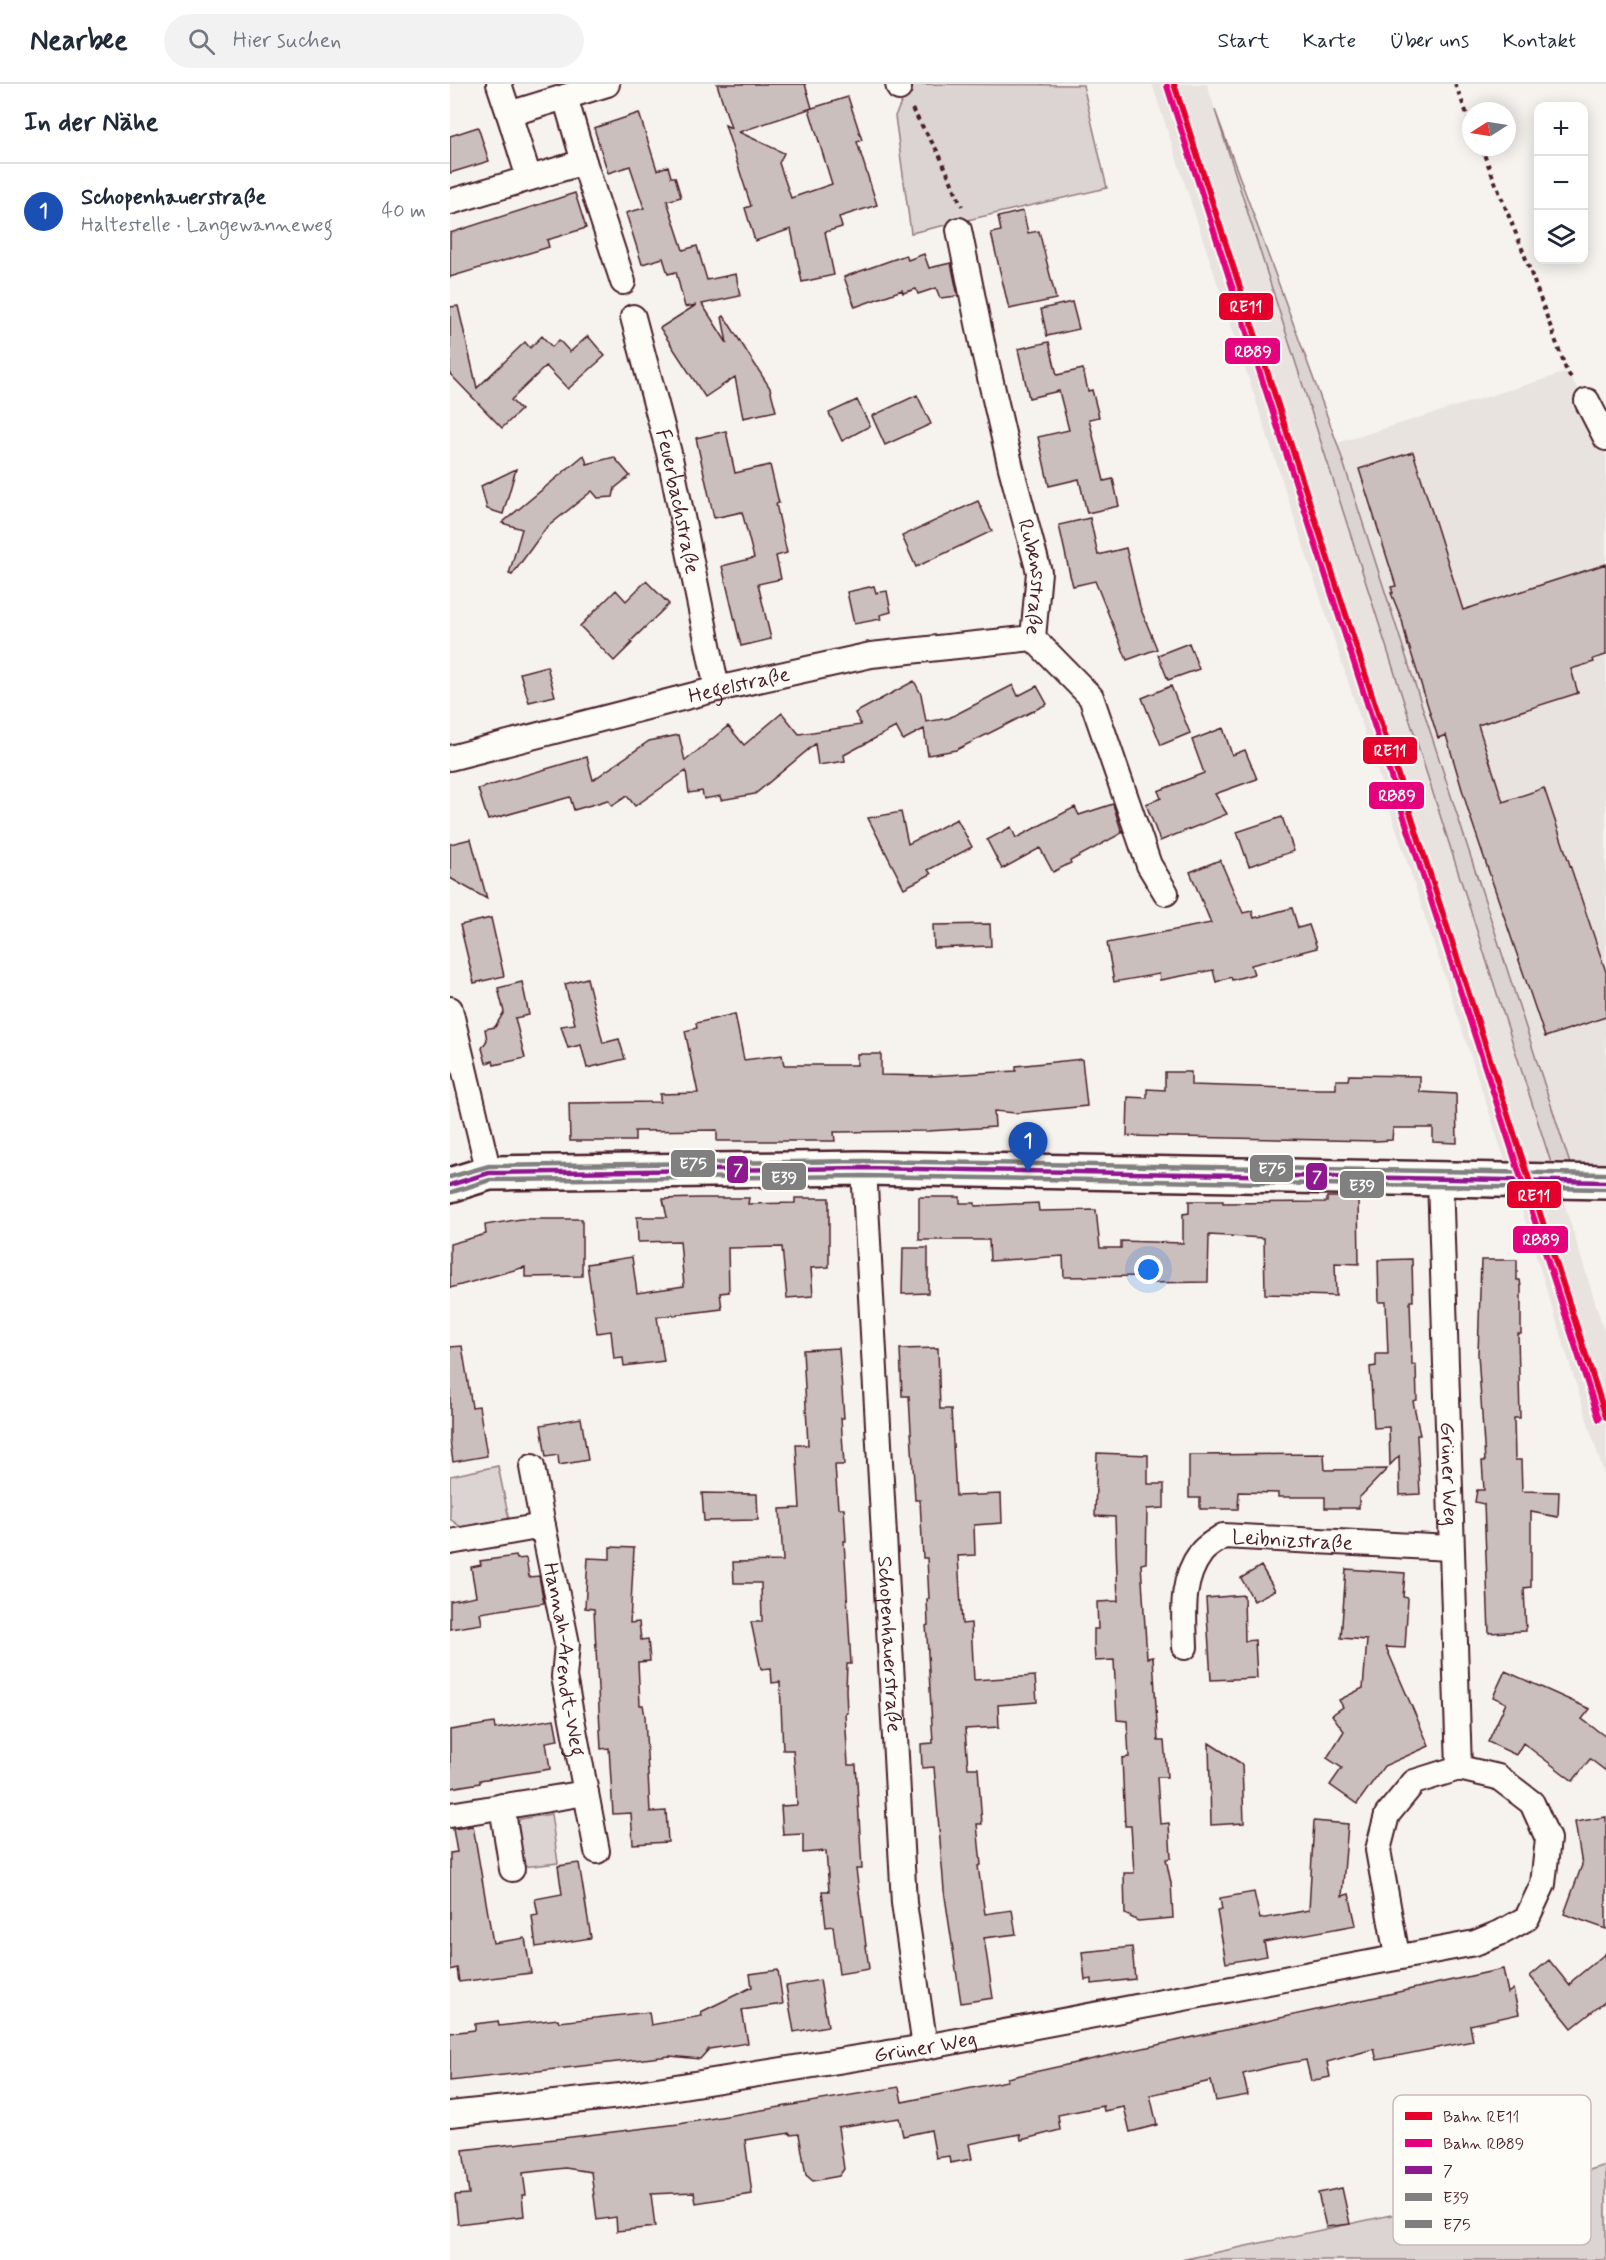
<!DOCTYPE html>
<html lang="de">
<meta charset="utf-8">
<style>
body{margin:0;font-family:Mynerve,sans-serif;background:#f2f2f3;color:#1f2937}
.controls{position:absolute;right:18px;top:18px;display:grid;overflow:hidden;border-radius:12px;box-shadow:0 3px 15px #0003}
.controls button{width:54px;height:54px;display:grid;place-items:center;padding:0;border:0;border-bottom:2px solid #e0e1e3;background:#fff;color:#1f2937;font:30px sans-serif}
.compass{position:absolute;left:1012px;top:18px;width:54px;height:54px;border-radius:50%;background:#fff;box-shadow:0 3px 15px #0003;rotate:258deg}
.you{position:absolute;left:699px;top:1186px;width:21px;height:21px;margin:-15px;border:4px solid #fff;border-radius:50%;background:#1a73e8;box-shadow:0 0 0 9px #1a73e833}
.badge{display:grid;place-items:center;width:39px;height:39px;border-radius:50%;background:#111827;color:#fff;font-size:20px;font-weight:700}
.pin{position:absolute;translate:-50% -50px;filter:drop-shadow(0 2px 3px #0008)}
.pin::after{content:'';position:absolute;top:32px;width:21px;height:18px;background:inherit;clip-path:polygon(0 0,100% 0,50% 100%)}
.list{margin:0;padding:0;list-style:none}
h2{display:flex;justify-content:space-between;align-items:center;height:78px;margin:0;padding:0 24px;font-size:26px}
h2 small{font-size:20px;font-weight:400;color:#747a83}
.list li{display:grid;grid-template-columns:39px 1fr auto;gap:18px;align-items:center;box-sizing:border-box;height:96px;padding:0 24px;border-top:2px solid #e0e1e3}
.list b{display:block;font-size:22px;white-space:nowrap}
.list p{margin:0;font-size:20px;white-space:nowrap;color:#747a83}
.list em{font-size:20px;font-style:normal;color:#747a83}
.icon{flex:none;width:33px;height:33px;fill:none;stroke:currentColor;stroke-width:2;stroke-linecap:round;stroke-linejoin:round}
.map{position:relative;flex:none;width:1156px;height:2176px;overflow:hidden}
header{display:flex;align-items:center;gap:36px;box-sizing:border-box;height:84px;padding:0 30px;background:#fff;border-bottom:2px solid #e0e1e3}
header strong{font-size:28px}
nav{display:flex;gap:33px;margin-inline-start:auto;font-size:21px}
.search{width:420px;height:54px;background:#f2f2f3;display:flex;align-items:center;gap:15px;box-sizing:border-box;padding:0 21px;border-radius:33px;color:#747a83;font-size:22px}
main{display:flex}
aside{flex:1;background:#fff}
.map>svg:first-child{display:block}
.built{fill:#e9e3e0}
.green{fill:#dcd4d2;stroke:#937a7e;stroke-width:1.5}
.building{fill:#cbbfbe;stroke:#4a1f2b;stroke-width:1.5}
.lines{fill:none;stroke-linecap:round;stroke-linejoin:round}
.street-casing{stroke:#4a1f2b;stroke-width:28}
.secondary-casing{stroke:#4a1f2b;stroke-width:38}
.path{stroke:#4a1f2b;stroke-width:4;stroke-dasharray:4.5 4.5;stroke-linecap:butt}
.street{stroke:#fdfcf7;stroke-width:24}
.secondary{stroke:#fdfcf7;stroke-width:33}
.bus-1-casing{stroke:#fdfcf7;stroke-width:9}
.bus-2-casing{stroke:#fdfcf7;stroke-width:9}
.bus-3-casing{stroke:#fdfcf7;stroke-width:9}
.bus-1{stroke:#8d188f;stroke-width:4.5}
.bus-2{stroke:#808080;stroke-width:4.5}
.bus-3{stroke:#808080;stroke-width:4.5}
.rail-1-casing{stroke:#fdfcf7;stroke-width:10}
.rail-2-casing{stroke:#fdfcf7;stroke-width:10}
.rail-1{stroke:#e4002b;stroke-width:6}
.rail-2{stroke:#e5007d;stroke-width:6}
.labels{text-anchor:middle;stroke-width:6;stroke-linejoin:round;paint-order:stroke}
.street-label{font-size:21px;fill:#4a1f2b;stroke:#fdfcf7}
.key{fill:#fdfcf7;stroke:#c7baba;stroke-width:1.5}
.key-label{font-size:16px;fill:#4a1f2b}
.line-badge{stroke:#fdfcf7;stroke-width:2}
.badge-label{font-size:16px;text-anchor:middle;font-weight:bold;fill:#fff}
</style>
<header>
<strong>Nearbee</strong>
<div class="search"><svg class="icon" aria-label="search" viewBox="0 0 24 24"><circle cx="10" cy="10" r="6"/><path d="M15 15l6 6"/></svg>Hier suchen</div>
<nav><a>Start</a><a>Karte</a><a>Über uns</a><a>Kontakt</a></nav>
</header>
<main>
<aside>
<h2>In der Nähe<small></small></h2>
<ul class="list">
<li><span class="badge" style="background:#1a4fb4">1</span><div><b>Schopenhauerstraße</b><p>Haltestelle · Langewanneweg</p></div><em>40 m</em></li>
</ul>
</aside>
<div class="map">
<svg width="1156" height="2176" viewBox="0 0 1156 2176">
<rect width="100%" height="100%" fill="#f6f3ef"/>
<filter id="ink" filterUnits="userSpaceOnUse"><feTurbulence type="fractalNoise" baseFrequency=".0167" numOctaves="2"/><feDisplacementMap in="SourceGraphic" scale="12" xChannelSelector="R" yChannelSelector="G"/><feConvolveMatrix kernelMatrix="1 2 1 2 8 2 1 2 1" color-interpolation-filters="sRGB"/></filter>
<g filter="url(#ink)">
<path class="built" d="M702,0H757L1102,1082L1057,1083Z
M1117,288L1156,348V1082L1121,1083L887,359Z
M1069,1117L1114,1118L1156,1253V1397Z"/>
<path class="green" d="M460,0L633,1L657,104L461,149L445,32Z
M765,26L887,359L1121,1083L1102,1082Z
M48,1382L59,1435L11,1443L0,1435V1392Z
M101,1730L108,1779L73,1783L66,1743L70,1735Z
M1156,2081V2176H731L1113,2094Z"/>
<path class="building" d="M267,0H355L362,24L289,48L334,69L329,79L341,114L382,100L359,25L398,13L412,56L407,58L427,121L389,133L392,143L375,148L384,191L352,198L341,145L305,157L295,124L301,122L275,41L281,44Z
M189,29L207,86L218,82L221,93H225L231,113L217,117L233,166L247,162L257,196L286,190L290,212L252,220L277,259L272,233L274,232L320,304L326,327L293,334L285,293L255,313L210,244L246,221L235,223L226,188L218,190L213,174L192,180L176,129L194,124L180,82L158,89L144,44Z
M28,43L39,77L0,89V52Z
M125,109L136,144L97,156L99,163L0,193V149Z
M573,127L578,149L589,147L606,215L559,225L541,149L551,147L548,133Z
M474,170L479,184L501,179L508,212L490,214L486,204L468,210L466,205L453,209L452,206L405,223L394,193L456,171L458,176Z
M622,218L629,245L597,252L591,225Z
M8,222L27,304L75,258L80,264L92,252L102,263L109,256L120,268L138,252L155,272L118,305L96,282L61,316L71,326L52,344L0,290V223Z
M599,258L607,291L633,285L638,307L642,306L649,333L639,335L654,397L663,395L669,422L637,429L629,395L599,402L588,353L619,346L609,307L579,314L568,265Z
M467,311L481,340L435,361L422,332Z
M407,316L420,342L392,357L379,329Z
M276,347L285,389L320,381L329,419L326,420L337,469L326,472L331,495L308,500L321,555L291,562L272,482L304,474L292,428L264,434L246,354Z
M963,368L1013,526L1156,480V571L1143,575L1144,578L1121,585L1128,609L1028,641L1053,718L1094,704L1156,888V933L1095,953L1019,729L996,651L988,654L959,562H958L952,536L941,509H943L941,503L946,502L909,385Z
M134,371L137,380L164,373L180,392L165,404L163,413L148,414L142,407L96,444L62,491L59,490L72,445L52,439Z
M66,385L53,430L37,425L31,402Z
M528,417L542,447L466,483L452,452Z
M640,434L648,471L676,464L690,523L707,565L677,576L645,497L623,502L620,491L609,441Z
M196,497L219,520L181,557L182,559L164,577L130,542L166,506L176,517Z
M424,502L426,509L437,507L441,528L430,531L431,535L404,540L397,508Z
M739,559L749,585L718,596L708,571Z
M97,582L105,612L79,618L70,589Z
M464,597L471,610L476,638L499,634L563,601L568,612L587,602L597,620L506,666L478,671L474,645L453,656L446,643L394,671L395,677L368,681L365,660L305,710L271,716L270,712L254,715L252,707L239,709L236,687L185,722L177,712L162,722L158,716L124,726L120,713L38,736L28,705L137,673L143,696L199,657L229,651L235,677L278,642L294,661L332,629L349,650L411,641L405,629Z
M721,602L740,649L711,661L692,614Z
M773,644L782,671L795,666L807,695L765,710L777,730L710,757L696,720L711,714L708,707L754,689L742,656Z
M663,720L672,749L620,777L621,779L603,788L590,764L552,785L537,756L561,743L566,754L625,723L629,731Z
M451,728L458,760L507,735L522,763L478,786L481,790L454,804L418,734Z
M832,733L844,767L799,782L787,748Z
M21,755L37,815L0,794V760Z
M770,776L793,829L802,827L804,834L842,824L848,844L859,841L867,864L801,881L804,890L782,896L781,893L766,898L763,886L710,896L709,890L664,898L657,859L761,839L740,788Z
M41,834L54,892L24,899L10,841Z
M540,840L541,862L484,864L483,841Z
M137,894L153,959L169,955L175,975L137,984L131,961L118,964L111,942L125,940L115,900Z
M72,898L79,931L65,934L75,974L44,981L43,977L36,979L32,964L37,956L35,945L45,943L54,928L48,904Z
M285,930L294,976L332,971L334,981H407V970H431V991L480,992L566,987V982L632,975L637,1022L566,1029L544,1027L545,1043L478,1047L384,1048L385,1057H267V1046L185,1047V1057H120L119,1019L210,1018V1010L248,1009L235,947L247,944L246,939Z
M715,988H741V1001L868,1005H886V996H898L899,991L970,992V1008L1006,1010L1007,1059L983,1058V1044H943L942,1056L926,1057L677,1052L678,1013L697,1014V1005L715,1006Z
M469,1113H510V1119H525V1122L588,1119L589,1127L646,1126L650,1164H671V1157L733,1159V1130L739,1129V1117H773V1119L877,1118V1113H908L909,1180L885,1179L886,1212L815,1210L814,1154L759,1151L758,1198L696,1199V1192L614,1193L613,1172L540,1177L539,1156H469Z
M249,1114H299L298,1120L345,1119V1114H379V1183L361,1184L363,1212L337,1214L332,1163L278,1164L279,1208L270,1209L272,1225L207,1233L214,1277L174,1282L173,1274L164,1275L161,1247L147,1249L137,1180L182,1173L187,1209L234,1202L230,1157L188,1158L187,1133H217L213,1115Z
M71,1135H132V1192L75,1193V1183L0,1204V1160L36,1150L35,1141Z
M453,1164H478V1209L452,1210Z
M962,1175L963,1217H960L962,1281H966L967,1316L963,1317L970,1351H967V1353L970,1410L950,1411L949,1372L940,1381L939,1343L924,1344L920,1283L926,1282V1270H938L936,1218H929L928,1176Z
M1031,1176H1067V1196H1070L1071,1203V1250H1068L1070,1334H1064L1065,1376H1071L1072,1407L1109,1408L1108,1433L1081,1428V1503L1074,1504L1076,1547L1039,1549L1034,1420L1025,1418L1027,1406H1034L1032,1377H1035L1028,1270Z
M12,1262L22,1323L29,1322L37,1372L3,1378L0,1356V1263Z
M389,1264L394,1334H391L394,1381H385L388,1424H394L396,1457H394L401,1580H397L396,1606L397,1629H395L398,1681H406L412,1785H406L419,1885L389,1890L383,1842L376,1843L372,1807H379L376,1767L353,1769V1750L333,1751L331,1722L347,1721L346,1700L343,1666H333L330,1598L322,1599L321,1584L311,1585L301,1538H312L311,1499H284L283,1478L333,1477L330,1425L350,1424L346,1361H358L353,1266Z
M488,1264L490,1325H501L506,1412L551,1410L552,1439L524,1441L525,1471L508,1472L512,1540L521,1539L524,1596L585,1592L587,1618L548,1621L549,1643L515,1645L518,1684H528L532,1740H527L531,1781L528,1782L535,1830L562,1826L566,1850L534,1854L543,1914L511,1919L494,1806L484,1683L472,1684L471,1660L483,1659L477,1552L476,1542L478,1541L477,1515H479L477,1474H473L470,1416H465L459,1312H452L450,1265Z
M131,1334L138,1376L109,1381L108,1371L96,1373L91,1341Z
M647,1369L698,1371V1400H714V1424L697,1425L696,1479L691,1480L697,1574L703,1573L708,1657H714L717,1693H707L710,1740L719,1739L721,1774L716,1775L721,1799L723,1834L688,1837L675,1830L674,1789H684L681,1742H675L672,1674L679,1673L677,1637L667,1636L664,1576L645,1577L644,1560V1545H648L647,1518L668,1517L665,1433L645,1432Z
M874,1370L875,1386L937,1385L909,1414V1424H875V1413H828V1409L789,1408L788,1425H750V1414H739V1371Z
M252,1409L307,1410L308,1436L254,1437Z
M160,1463L184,1464L180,1539L189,1538L191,1556L198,1555L200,1577L188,1578L190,1621H193L195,1632L200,1728L216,1727L218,1758L183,1760L181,1729L163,1730L159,1664L151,1665L144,1525L135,1524L138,1474L160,1475Z
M66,1472L67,1475L76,1474L79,1493L89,1492L94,1519L30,1529L32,1540L0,1545V1517L26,1512L21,1483L31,1481L30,1477Z
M811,1482L825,1506L804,1517L791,1494Z
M896,1485L955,1489L953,1513L958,1514L955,1564L936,1563L979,1662L934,1682L907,1720L880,1701L892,1684L877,1674L894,1647L882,1631L893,1623L889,1616L913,1604L917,1556L891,1554Z
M794,1511L795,1557L805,1556L807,1594L761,1596L756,1514Z
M1055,1587L1140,1625L1132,1635L1156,1653V1687L1140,1675L1123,1697L1073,1659L1066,1671L1038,1658L1056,1619L1043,1613Z
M104,1635L108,1656L96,1658L100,1685L30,1696V1699L0,1704V1646L44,1639L45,1645Z
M759,1659L792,1680L794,1739L761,1741Z
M1156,1733V1845L1114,1830L1132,1781L1125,1738Z
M864,1737L898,1740L892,1812L899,1810L906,1841L814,1858L817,1872L776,1879L767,1827L772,1826L770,1814L804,1808L810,1835L859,1826Z
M23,1742L43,1859L75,1854L81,1889L9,1898L7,1884L0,1886V1769L7,1768L3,1745Z
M129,1779L141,1854L86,1863L82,1832L88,1831L85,1815L112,1810L108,1782Z
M682,1863L685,1895L642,1900V1895L635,1896L632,1868Z
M1156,1869V1917L1122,1944L1080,1892L1099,1876L1120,1902L1122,1897Z
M1053,1885L1058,1909L1063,1905L1069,1930L1020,1941L1023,1957L927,1976L924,1965L877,1978L880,1993L861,1997L856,1976L828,1981L793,1990L798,2011L766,2017L761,1997L700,2011L707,2041L680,2048L674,2023L654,2027L653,2022L608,2031L610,2046L571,2056L570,2050L519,2060L522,2075L500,2079L499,2072L486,2074L481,2046L453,2052L449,2034L388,2043L394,2085L389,2092L363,2097L356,2091L349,2050L341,2051L340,2049L295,2056L302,2110L246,2119L244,2108L201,2110L205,2143L167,2147L166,2133L147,2136L141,2088L115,2084L73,2089L76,2111H72L74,2132L8,2140L5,2111L19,2110L13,2066L229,2040L449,2003L452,2018L557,1997V1994Z
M328,1886L333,1920L292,1926L298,1959L259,1965L250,1975L220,1972L0,1997V1949L25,1946V1940L48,1937L49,1942L108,1935L109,1938L199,1928L201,1941L252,1932L251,1928L302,1903L300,1890Z
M370,1896L378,1942L344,1948L336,1902Z
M892,2104L900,2140L876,2143L868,2109Z"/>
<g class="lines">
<g class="street-casing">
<g id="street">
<path d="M49,0L59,30"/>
<path d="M448,0L449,4"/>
<path d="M115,13L134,78"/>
<path d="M79,94L59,30L157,0"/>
<path d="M0,118L134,78L173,198"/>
<path id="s1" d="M509,146L532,259L561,384L589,488L583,554L641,613L699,781L716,809"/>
<path id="s2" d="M183,233L219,369L267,605"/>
<path d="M1137,317L1156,354"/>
<path id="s3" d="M0,674L267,605L421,571L583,554"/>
<path d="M0,925L39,1089"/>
<path id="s4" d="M414,1084L454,1819L475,1963"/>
<path id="s5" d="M990,1094L1009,1684"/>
<path d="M82,1383L93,1442"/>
<path id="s6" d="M0,1458L93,1442L117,1560L114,1593L136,1709L0,1731"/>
<path id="s7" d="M735,1563C734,1531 730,1497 751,1469C756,1462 766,1457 773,1452L1000,1464"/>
<path d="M136,1709L147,1767"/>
<path d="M52,1722L62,1785"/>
<path id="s8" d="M0,2030L170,2012L475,1963L1025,1859L1052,1848L1077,1834L1093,1800L1098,1755L1082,1719L1048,1693L1009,1684L964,1698L937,1731L928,1766L947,1872"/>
</g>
</g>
<g class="secondary-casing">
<path id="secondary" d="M0,1101L39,1089L414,1084L1156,1098"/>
</g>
<path class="path" d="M1005,0L1021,40
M462,25L489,70L512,122
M1031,63L1073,167L1117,288L1123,296"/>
<use href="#street" class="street"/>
<use href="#secondary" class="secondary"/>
<g class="bus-1-casing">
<path id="bus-1" d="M0,1101L39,1089L414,1084L1156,1098"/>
</g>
<g class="bus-2-casing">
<path id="bus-2" d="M2,1108L40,1096L414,1092L1156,1105"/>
</g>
<g class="bus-3-casing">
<path id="bus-3" d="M0,1093L39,1082L414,1077L1156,1090"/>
</g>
<use href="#bus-1" class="bus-1"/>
<use href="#bus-2" class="bus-2"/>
<use href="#bus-3" class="bus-3"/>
<g class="rail-1-casing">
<path id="rail-1" d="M724,0L1156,1333"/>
</g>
<g class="rail-2-casing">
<path id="rail-2" d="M717,2L1149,1335"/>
</g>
<use href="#rail-1" class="rail-1"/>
<use href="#rail-2" class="rail-2"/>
</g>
</g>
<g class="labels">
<g class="street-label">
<text dy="7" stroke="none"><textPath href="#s2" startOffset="190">Feuerbachstraße</textPath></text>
<text dy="7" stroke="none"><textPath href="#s1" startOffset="356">Rubensstraße</textPath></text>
<text dy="7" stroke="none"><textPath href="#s3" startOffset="298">Hegelstraße</textPath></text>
<text dy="7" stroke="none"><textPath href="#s5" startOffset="296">Grüner Weg</textPath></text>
<text dy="7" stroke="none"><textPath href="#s7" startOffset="195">Leibnizstraße</textPath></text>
<text dy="7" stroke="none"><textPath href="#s4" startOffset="477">Schopenhauerstraße</textPath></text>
<text dy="7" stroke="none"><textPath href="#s6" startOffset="230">Hannah-Arendt-Weg</textPath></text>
<text dy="7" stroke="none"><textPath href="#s8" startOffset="480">Grüner Weg</textPath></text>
</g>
</g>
<rect x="943" y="2011" width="198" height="150" rx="9" class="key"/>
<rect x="955" y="2028" width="27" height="8" fill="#e4002b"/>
<rect x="955" y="2055" width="27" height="8" fill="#e5007d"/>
<rect x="955" y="2082" width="27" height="8" fill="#8d188f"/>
<rect x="955" y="2109" width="27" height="8" fill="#808080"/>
<rect x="955" y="2136" width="27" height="8" fill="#808080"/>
<g class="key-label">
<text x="993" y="2038">Bahn RE11</text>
<text x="993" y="2065">Bahn RB89</text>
<text x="993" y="2092">7</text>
<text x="993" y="2119">E39</text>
<text x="993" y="2146">E75</text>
</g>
<g class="line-badge">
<rect x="768" y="208" width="56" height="29" rx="6" fill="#e4002b"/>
<rect x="774" y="253" width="57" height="28" rx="6" fill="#e5007d"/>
<rect x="912" y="652" width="56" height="29" rx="6" fill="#e4002b"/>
<rect x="918" y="697" width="57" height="29" rx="6" fill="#e5007d"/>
<rect x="220" y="1065" width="46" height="29" rx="6" fill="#808080"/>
<rect x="799" y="1070" width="45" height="29" rx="6" fill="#808080"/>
<rect x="276" y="1071" width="23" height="29" rx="6" fill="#8d188f"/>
<rect x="855" y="1078" width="23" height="29" rx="6" fill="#8d188f"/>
<rect x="311" y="1078" width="46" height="29" rx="6" fill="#808080"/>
<rect x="889" y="1086" width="46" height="29" rx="6" fill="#808080"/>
<rect x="1056" y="1096" width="56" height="29" rx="6" fill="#e4002b"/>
<rect x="1062" y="1141" width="57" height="29" rx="6" fill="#e5007d"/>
</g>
<g class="badge-label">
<text x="796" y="228">RE11</text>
<text x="803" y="273">RB89</text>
<text x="940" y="672">RE11</text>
<text x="947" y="717">RB89</text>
<text x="243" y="1085">E75</text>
<text x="822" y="1090">E75</text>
<text x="288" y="1091">7</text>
<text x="867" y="1098">7</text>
<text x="334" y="1099">E39</text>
<text x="912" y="1107">E39</text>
<text x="1084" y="1117">RE11</text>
<text x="1091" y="1161">RB89</text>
</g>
</svg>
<div class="controls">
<button>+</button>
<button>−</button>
<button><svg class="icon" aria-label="layers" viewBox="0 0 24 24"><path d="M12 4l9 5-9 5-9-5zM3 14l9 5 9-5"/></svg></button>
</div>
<svg class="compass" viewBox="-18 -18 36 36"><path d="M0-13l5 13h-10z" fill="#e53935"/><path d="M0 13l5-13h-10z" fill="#747a83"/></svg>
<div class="you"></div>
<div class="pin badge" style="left:578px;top:1088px;background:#1a4fb4">1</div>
</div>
</main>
